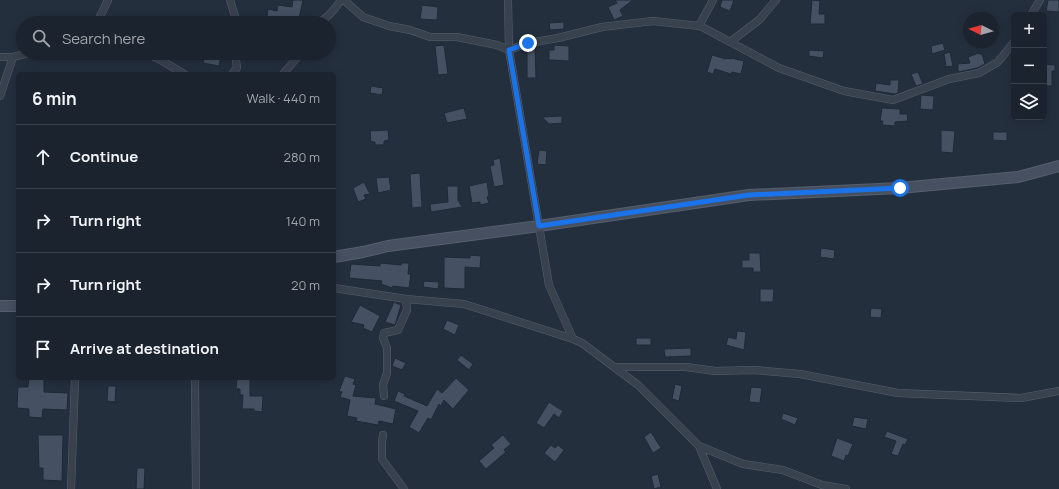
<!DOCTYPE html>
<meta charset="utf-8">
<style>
body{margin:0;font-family:Manrope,sans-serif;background:#242b36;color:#f1f3f6}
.controls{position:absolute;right:12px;top:12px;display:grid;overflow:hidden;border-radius:6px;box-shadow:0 2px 10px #0003}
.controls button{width:36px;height:36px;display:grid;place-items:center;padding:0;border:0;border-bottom:1px solid #39404a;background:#1b232e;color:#f1f3f6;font:20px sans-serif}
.compass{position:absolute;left:963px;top:12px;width:36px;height:36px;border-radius:50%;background:#1b232e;box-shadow:0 2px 10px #0003;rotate:276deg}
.stop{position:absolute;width:12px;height:12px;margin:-9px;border:3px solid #1a73e8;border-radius:50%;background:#fff}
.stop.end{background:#1a73e8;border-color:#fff;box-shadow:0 1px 4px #0008}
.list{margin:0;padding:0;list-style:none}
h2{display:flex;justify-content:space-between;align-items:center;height:52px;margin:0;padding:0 16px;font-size:17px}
h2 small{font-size:13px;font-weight:400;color:#a0a4aa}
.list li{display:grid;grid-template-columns:26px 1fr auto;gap:12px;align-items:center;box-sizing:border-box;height:64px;padding:0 16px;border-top:1px solid #39404a}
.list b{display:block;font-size:15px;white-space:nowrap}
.list em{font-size:13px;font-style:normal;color:#a0a4aa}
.icon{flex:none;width:22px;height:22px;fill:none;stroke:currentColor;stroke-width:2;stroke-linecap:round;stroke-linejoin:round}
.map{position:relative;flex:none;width:1059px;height:489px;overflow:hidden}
.search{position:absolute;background:#1b232e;box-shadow:0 2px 10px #0003;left:16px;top:16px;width:320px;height:44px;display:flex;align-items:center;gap:10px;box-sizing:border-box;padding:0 14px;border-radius:22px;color:#a0a4aa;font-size:15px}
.panel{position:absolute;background:#1b232e;box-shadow:0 2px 10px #0003;left:16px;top:72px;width:320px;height:308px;border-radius:6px}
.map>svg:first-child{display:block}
.building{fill:#455162;stroke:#1f2835}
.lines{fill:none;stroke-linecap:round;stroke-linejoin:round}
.street-casing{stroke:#565f6c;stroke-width:8}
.secondary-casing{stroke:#565f6c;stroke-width:12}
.street{stroke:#38414e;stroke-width:7}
.secondary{stroke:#465061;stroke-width:10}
.route{stroke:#1a73e8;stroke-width:5}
</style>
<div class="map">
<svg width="1059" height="489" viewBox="0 0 1059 489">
<rect width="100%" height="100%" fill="#242f3e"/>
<path class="building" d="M293,0H303L298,23H266L268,9L277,11L278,5L292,7Z
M615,0H633L620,10L623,16L614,20L608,7L617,3Z
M722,0H734L730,11L720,7Z
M812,0L820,1L819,14H825V24H810Z
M1048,0H1059V12L1046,11Z
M422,5L438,7L437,20L420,19Z
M564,22V29L550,30L549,23Z
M943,43L945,50L932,54L931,46Z
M444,45L448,74L438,75L435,46Z
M554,45L569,46V61L549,60V50H554Z
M535,47L536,78H527V49Z
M809,50L824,51L823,58L809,56Z
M950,52L953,66L946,67L944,54Z
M205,53L221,55L219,66L203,63Z
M979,53V54H982L985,64L977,68L958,72V64L970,63L968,57Z
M712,55L726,59V58L731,59V58L744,61L741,74L732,72L731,74L715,69L713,74L707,72Z
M1044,64L1055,65V71H1052V86H1044Z
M918,72L923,84L916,86L911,74Z
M890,80H899L898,93L895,94L875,91L876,83L890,85Z
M371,86L383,88L382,95L370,93Z
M921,95L934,96L933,110L920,109Z
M464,108L467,119L447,123L444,113Z
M882,108L900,109V114H907L908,121L895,122V126L882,125L883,121H880Z
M562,116V123L549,124L542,117Z
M388,130L389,140L384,141V145H375V142H371L370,131Z
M941,130L955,131L953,153L941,152Z
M993,132H1007V141L993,140Z
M539,150L547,151L546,165L537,164Z
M500,158L504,185L494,187L490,166L494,165L493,160Z
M420,173L422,207L412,208L410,174Z
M389,177L391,190L378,193L376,178Z
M364,182L370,194L364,195L366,199L358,202L353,188Z
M487,182L489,196L487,197L489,203L480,205V202L472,203L469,186Z
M447,186H458V200L462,207L431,212L430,204L448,202Z
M821,248L835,250L834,259L820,257Z
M749,253H760L761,272H753V268H742V260H749Z
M470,255L481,256L480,268L465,267V289L444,288V257L470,258Z
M380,263L401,265V263H409L408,274H411L409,288L393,286L392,288L381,284L382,281L349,278L351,264L380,266Z
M424,281L439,282L438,289L423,287Z
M760,289H774L773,302H760Z
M394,302L401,305L395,325L385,322Z
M360,305L380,316L372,332L363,328L364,325L351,322Z
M871,308L882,309L881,318L870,317Z
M447,320L459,325L455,335L443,329Z
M737,331L746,332L744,350L726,345L728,337L736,339Z
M636,338H651V345H636Z
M691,348V356L665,357L664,349Z
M461,355L473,364L469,370L457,360Z
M395,358L406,363L402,370L392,366Z
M345,376L355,379L353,384L356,385L353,396L376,398L375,404L396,409L393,424L379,421L378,425L356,421L357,418L347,416L350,400L340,397L342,392L339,391Z
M29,378L44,379V392L68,393L67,410L43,409L42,418L29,417V409L17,408L18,387H28Z
M237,378H250V396H263L262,412L254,411V409H242L243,395H240V389H236Z
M456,378L469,390L453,409L444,400L441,406L439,404L431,420L428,418L419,433L409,427L418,411L394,401L398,391L405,394L404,396L427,406L437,389L442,393Z
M675,384L682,386L679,401L672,399Z
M108,386H116L115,402L107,401Z
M751,387L762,388L760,403L749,402Z
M549,402L563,411L559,418L554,414L544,428L536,423Z
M783,413L798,418L795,425L781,419Z
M854,417L868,419L866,429L852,426Z
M887,431L908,439L905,445L903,444L898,456L891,454L896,441L884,437Z
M651,432L661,448L653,453L644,437Z
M38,435H63L62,481L43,480V468H39Z
M503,435L511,444L504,450L506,452L486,469L479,461L494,448L491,445Z
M837,438L853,444L848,456L846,455L844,461L831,456Z
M551,445L555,448L558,445L564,450L555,462L544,453Z
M137,468H145L144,489H136Z
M658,474L661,487L654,489L651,476Z"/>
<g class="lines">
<g class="street-casing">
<path id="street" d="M230,0L237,23
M344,0L363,17L389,26L410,30L430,37H457L497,45L509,50L528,43L558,38L602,27L653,21L699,26L702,27L779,68L844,91L893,100L949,79L979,73L998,62L1014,42
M508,0L509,50L549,285L573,339
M1031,15L1040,0
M97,23L108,0
M318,23C328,18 335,9 341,0
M699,26L713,0
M730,42L759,20L776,0
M146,53L159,59L184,74
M0,57H13L29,53
M232,74L237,68L235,53
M283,74L301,53
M0,96L13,57
M334,288L406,299L464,304L573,339L582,343L638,385L699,446L743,464L783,470L822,485L846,489
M614,367H686L715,371L754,370L800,374L898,393L1021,398L1059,391
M195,378L196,489
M384,396L383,385L387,373V348L383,338L384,333L398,330L407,310L406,299
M383,435L382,442V459L404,489
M699,446L717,489
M71,489L75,378"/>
</g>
<g class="secondary-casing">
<path id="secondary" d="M334,257L363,252L388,246L539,226L749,195L900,188L1018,177L1059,166
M0,306H18"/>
</g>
<use href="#street" class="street"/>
<use href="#secondary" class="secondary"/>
</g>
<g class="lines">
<path class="route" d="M528,43L509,50L539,226L749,195L900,188"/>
</g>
</svg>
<div class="controls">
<button>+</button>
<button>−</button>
<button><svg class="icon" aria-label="layers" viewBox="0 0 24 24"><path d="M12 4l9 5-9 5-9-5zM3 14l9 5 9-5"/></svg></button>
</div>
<svg class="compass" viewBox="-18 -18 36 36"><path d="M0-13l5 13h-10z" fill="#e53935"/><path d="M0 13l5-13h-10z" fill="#a0a4aa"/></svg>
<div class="stop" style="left:900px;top:188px"></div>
<div class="stop end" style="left:528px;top:43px"></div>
<div class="search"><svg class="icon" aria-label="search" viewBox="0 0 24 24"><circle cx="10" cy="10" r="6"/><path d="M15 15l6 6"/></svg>Search here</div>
<section class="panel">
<h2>6 min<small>Walk · 440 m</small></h2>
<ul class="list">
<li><svg class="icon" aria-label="ahead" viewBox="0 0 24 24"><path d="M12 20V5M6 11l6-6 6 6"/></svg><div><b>Continue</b></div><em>280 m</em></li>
<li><svg class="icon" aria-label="right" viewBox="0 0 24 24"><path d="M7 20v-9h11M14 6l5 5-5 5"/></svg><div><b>Turn right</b></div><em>140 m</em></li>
<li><svg class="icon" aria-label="right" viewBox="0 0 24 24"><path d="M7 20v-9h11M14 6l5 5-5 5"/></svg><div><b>Turn right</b></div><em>20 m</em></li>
<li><svg class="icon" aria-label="arrive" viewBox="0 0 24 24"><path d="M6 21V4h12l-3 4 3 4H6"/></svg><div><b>Arrive at destination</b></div></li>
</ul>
</section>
</div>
